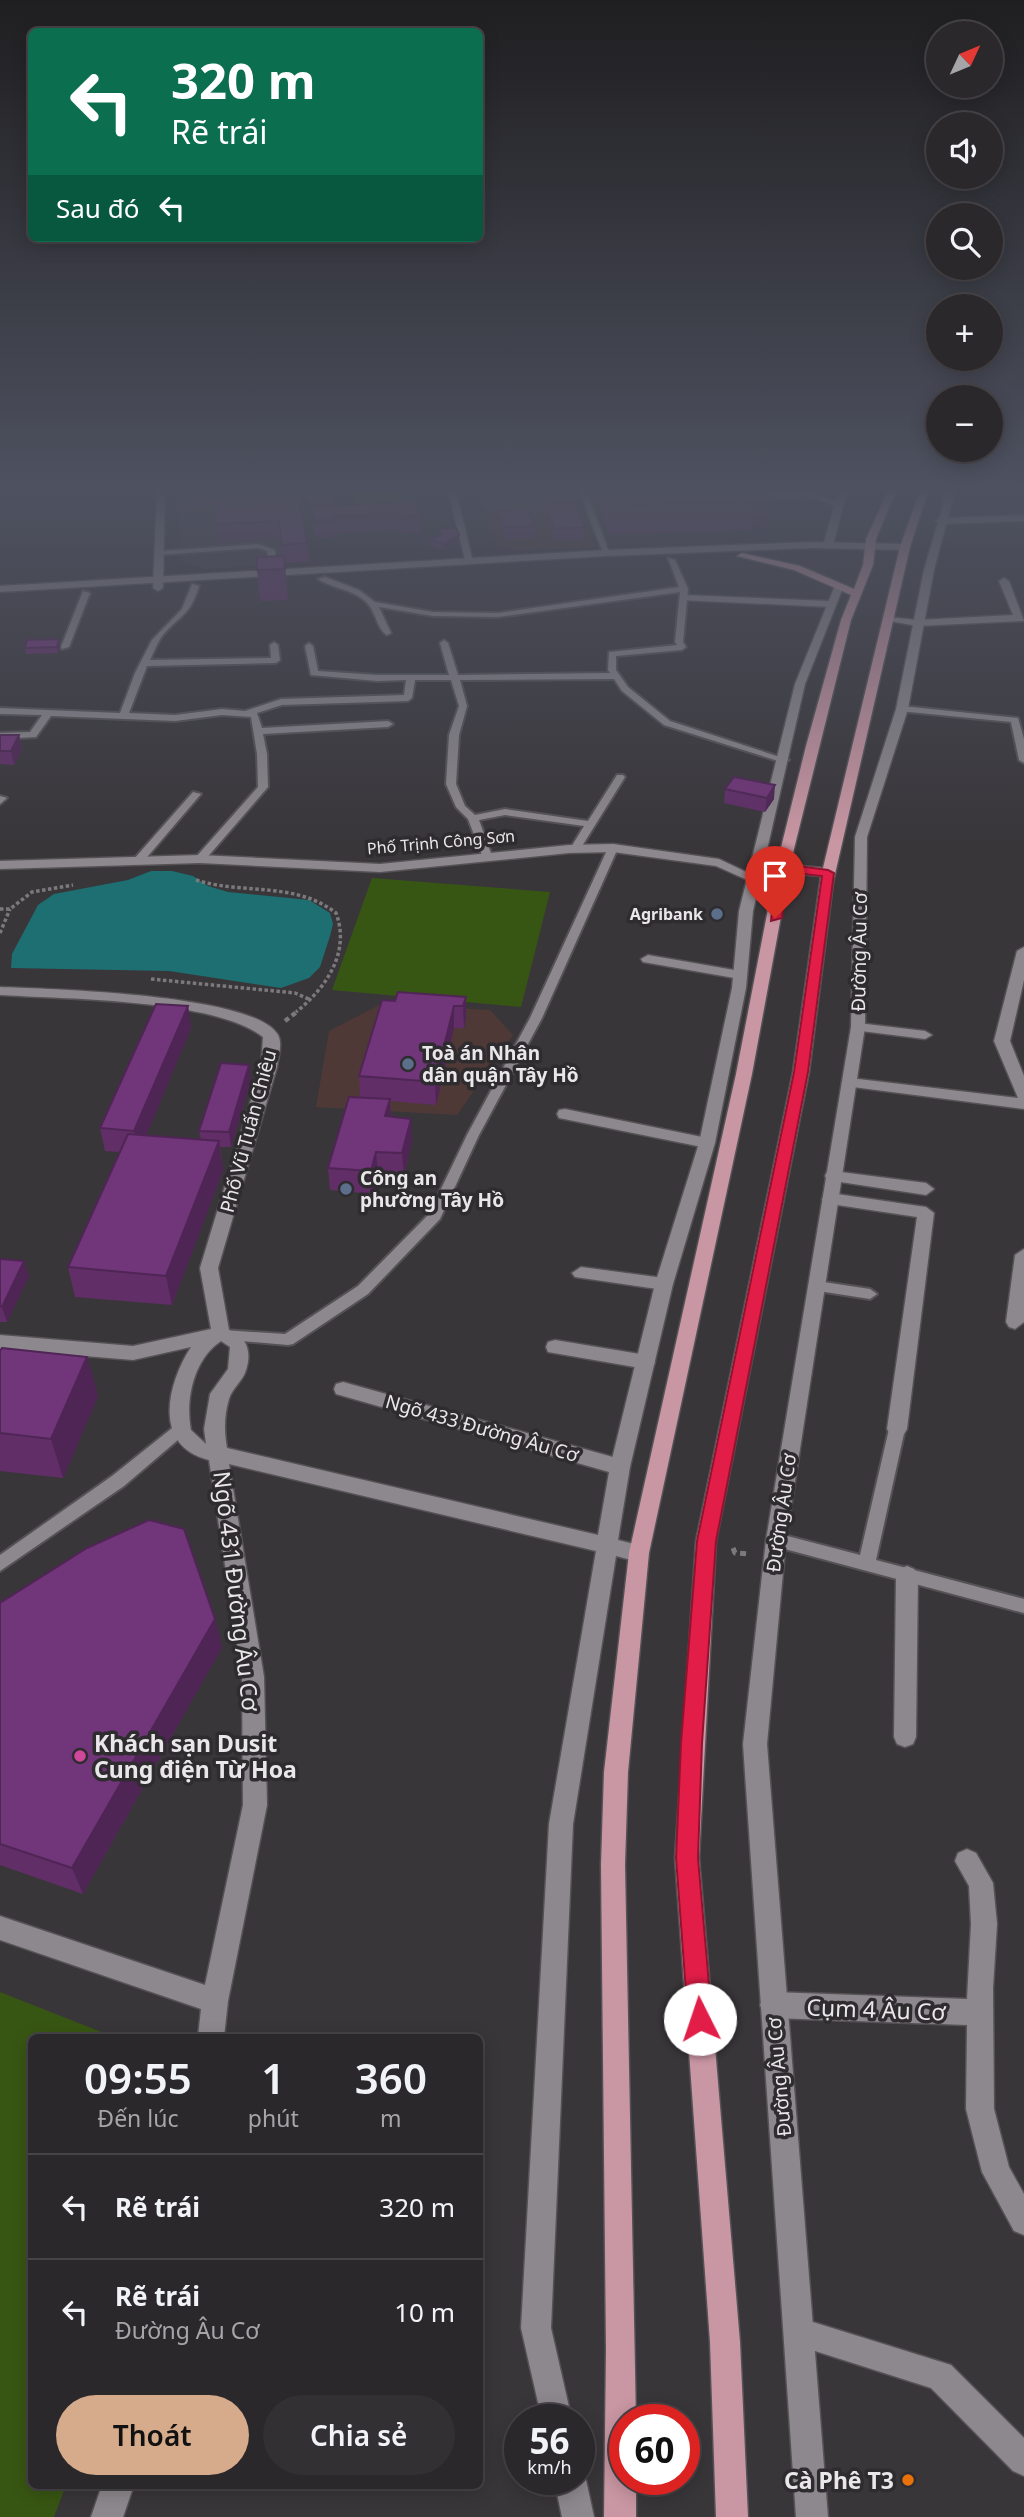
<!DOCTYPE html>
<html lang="vi">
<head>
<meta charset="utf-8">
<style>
	body { margin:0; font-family:"Noto Sans",sans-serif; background:#333034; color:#f1f3f6; height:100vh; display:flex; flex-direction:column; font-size:26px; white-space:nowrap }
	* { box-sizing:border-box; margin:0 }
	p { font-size:23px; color:#a6a6a9 }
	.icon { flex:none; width:38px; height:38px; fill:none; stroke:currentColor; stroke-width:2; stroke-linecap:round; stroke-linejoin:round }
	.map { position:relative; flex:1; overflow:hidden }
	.panel { position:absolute; left:28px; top:2034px; width:455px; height:455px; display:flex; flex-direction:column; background:#2b282c; border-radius:10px; box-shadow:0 4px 18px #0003,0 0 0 2px #474448 }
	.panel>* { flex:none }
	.hud { position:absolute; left:28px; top:28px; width:455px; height:214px; border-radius:10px; box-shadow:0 4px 18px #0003,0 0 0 2px #474448; background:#0b6e4f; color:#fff; overflow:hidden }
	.needle { width:46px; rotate:46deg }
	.controls { position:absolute; left:926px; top:21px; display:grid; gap:14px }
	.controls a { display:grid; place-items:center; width:77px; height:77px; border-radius:50%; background:#2b282c; box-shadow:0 4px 18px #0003,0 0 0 2px #474448; font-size:35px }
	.speed { position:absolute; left:504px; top:2404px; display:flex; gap:14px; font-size:35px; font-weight:700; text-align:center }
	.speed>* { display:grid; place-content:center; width:91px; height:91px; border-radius:50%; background:#2b282c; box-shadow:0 4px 18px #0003,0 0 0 2px #474448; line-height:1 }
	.speed small { font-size:18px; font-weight:400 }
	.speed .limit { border:10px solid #d22; background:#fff; color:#111 }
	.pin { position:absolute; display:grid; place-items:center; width:60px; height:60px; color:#fff; margin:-72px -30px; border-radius:50% 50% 50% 0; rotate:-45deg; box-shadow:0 0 7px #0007 }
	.pin .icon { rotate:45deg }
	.me { position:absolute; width:77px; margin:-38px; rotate:356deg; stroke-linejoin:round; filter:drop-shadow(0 0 5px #0008) }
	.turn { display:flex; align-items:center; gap:24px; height:147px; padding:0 28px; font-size:32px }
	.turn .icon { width:91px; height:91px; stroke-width:2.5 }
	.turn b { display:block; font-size:49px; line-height:60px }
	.then { display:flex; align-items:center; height:66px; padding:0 28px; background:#0003; gap:14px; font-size:26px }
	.eta { display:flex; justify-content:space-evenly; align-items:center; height:119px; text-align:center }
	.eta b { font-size:42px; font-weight:600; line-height:49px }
	.cta { display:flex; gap:14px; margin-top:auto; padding:14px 28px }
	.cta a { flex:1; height:80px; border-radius:42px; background:#d6ab8b; color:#111; font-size:28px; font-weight:600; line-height:80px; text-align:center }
	.cta a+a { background:#333034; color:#f1f3f6 }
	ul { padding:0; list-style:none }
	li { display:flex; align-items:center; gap:21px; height:105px; padding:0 28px; border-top:2px solid #474448 }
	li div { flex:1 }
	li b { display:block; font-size:26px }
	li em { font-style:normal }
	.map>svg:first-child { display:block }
	.commercial { fill:#4e3937 }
	.built { fill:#453d46 }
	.green { fill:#385613 }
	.water { fill:#1d6f72 }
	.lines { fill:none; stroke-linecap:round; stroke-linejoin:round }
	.service-casing { stroke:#555255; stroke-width:4 }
	.minor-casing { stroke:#555255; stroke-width:3 }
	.tertiary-casing { stroke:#555255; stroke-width:3 }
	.secondary-casing { stroke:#555255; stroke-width:3 }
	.primary-casing { stroke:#555255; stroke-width:3 }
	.path-far2 { stroke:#7c797d; stroke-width:3.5; stroke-dasharray:3.5 2.5; stroke-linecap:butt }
	.path-far1 { stroke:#7c797d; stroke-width:4.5; stroke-dasharray:5 3.5; stroke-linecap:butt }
	.path { stroke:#7c797d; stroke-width:5; stroke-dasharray:6 4.5; stroke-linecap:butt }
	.service { fill:#8d888d; fill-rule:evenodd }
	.minor { fill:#8d888d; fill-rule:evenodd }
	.tertiary { fill:#8d888d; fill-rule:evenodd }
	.secondary { fill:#8d888d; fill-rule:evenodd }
	.primary { fill:#c996a3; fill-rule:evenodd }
	.wall { fill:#612e68 }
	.shaded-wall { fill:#4f2555 }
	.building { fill:#713579; stroke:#4f2555; stroke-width:2 }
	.route { fill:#e11d48; stroke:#92132f; stroke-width:2 }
	.service-dot { fill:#5c6f8a; stroke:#2f2c30; stroke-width:2.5 }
	.hotel-dot { fill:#d1479c; stroke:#2f2c30; stroke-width:2.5 }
	.food-dot { fill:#e8710a; stroke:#2f2c30; stroke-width:2.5 }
	.labels { text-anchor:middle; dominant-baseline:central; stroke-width:7; stroke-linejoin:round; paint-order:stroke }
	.far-street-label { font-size:16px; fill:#eae7ea; stroke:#2f2c30 }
	.far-poi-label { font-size:16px; font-weight:bold; fill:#eae7ea; stroke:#2f2c30; text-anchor:end }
	.street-label { font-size:19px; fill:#eae7ea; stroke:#2f2c30 }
	.poi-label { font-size:19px; font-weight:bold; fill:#eae7ea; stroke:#2f2c30; text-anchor:start }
	.near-street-label { font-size:23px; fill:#eae7ea; stroke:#2f2c30 }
	.near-poi-label { font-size:23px; font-weight:bold; fill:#eae7ea; stroke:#2f2c30; text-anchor:start }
</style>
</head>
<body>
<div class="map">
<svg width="1024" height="2517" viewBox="0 0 1024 2517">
	<rect width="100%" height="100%" fill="#39363a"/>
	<g class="commercial">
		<path d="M176,491h120l4,17 -122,8z"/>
		<path d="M477,491h96l23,56 -81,3 -18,-5z"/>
		<path d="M381,1004l109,6 23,25 -56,80 -141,-8 13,-76z"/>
	</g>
	<path class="built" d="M300,508l11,54 -104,7 -26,-8 -3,-45z"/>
	<g class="green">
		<path d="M352,491h50l10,26 -50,3z"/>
		<path d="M372,878l178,14 -29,115 -189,-17z"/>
		<path d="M0,1992l114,45h-82v448h34l-12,32h-54z"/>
	</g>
	<path class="water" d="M151,871h21l21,5 15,10 20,6 81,8 21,13 3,11 -3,12 -10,31 -11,11 -28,10 -112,-17 -158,-3 1,-14 26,-49 16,-11 74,-14z"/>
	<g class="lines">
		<g class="service-casing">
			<g id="service">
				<path d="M579,491h7l24,64 -7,-2z"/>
				<path d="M710,491l101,2 4,2 -4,2 -32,1z"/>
				<path d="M258,544l17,6 2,24 -7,-2 -3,-21 -9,-3 -99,7 -4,-2 4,-2z"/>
				<path d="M668,558l7,2 13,29 -5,53 3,5 -4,3 -66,6v14l12,17 42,34 119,39 -8,2 -117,-37 -42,-34 -8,-12 -154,1 7,26 -8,29 -3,49 9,22 10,9 30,-6 83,12 29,-46h6l2,2 -46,74h-8l-1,-2 14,-23 -79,-11 -26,5 13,36 -1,2h-8l-15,-39 -12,-12 -10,-23 3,-49 10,-29 -8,-26h-36l-3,18 -4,3 -126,4 -25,8 5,15 126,-7 5,3 -5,3 -125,7 4,20 1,33 -64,74h-8v-4l62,-70 -1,-33 -6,-37 -29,-2 -47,6 -124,-5 -15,21 -36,2v-6l30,-1 12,-17 -42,-1v-6l120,5 15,-40 17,-33 30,-31 10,-25 7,2c-9,30 -18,28 -36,49 -6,8 -9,17 -13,25l121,-2 -1,-13 4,-3 4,3 2,15 -4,3 -129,3 -18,47 46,2 47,-6 23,2 36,-12 123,-4 2,-15 -29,1 -66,-6 -6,-29 4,-3 4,3 5,25 59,4h72l-9,-32 4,-3 4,3 10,32 152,-2 -2,-3 1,-18 68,-7 -2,-3 5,-50 -182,25 -65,-1 -54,-9 12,26 -4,2c-10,-6 -11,-23 -20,-32 -13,-14 -34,-14 -49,-24l7,-2 34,13 16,12 58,10 65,1 181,-26z"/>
				<path d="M83,591l7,2 -21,54 -7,2 -1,-2z"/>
				<path d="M902,706l116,12 6,21v24l-5,-3 -8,-38 -112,-11v-4z"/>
				<path d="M193,792l8,2 -59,69h-8v-4z"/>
				<path d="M0,796l7,2 -7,6z"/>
				<path d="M613,845l5,3 -76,170 -63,117 -39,84 -72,75 -75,50 -5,1 -70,-6 -2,-4 2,-4 5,-1 62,4 73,-48 71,-72 38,-79 63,-117 78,-170z"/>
				<path d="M817,1281l53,8 7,5 -7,5 -58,-9 -2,-4z"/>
				<path d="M181,1423l5,2 3,4 -3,4 -62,53 -124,85v-16l112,-79 64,-51z"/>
				<path d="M897,1423l5,2 3,4 -29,131 148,39v14l-254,-68 -2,-5 2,-5 6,-2 84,22 29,-126 3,-4z"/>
			</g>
		</g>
		<g class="minor-casing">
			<g id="minor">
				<path d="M157,491h8l-2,97 -5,3 -5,-3z"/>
				<path d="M448,491h8l17,71 -8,-2z"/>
				<path d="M796,491h12l34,13 -7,2z"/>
				<path d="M1024,515v6l-84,3 -5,-3 5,-3z"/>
				<path d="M1004,578l5,3 15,40 -107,5 -33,-6 5,-3 28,3 96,-5 -14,-34z"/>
				<path d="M684,595l146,6 5,3 -5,3 -150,-7v-4z"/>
				<path d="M613,844l106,15 42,20 -7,4 -38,-17 -103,-14 -44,1 -189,19 -180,-9 -200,6v-8l200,-6 180,9 189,-19z"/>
				<path d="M1024,947v33l-14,61 14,35v33l-179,-23 -3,-3 8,-5 168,20 -24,-57 23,-90z"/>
				<path d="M648,955l92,16 7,4 -7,4 -97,-17 -2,-3z"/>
				<path d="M0,987c49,2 255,7 278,48 5,9 0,22 -1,32l-59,201 11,62c18,6 23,22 17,40 -3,11 -14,18 -17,29 -5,17 -5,32 -2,49l371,87 11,-63 -273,-78 -2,-5 2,-5 7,-2 277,77 7,2 3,6 -12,73 28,7 3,6 -3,6 -7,3 -23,-6 -43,268 -22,504 21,92h-30l-21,-92 28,-504 47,-273 -367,-87 35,213 3,128 -39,196 -4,36h-26l3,-28 -201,-69v-24l205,69 38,-180 -1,-128 -33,-217c-57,-14 -42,-76 -18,-113l-58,13 -133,-11v-14l133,11 78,-17 -11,-61 61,-201 2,-30c-48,-38 -199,-38 -263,-42zM221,1341l9,6 -2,22 -18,25 -6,35 2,15 -15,-14c-6,-31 3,-71 30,-89z"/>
				<path d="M858,1023l67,8 7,4 -7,4 -72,-9 -2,-3z"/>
				<path d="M565,1109l142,29 8,5 -8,5 -148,-30 -2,-4 2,-4z"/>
				<path d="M833,1171l93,12 8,6 -8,6 -99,-15 -2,-4 2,-4z"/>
				<path d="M830,1193l96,14 8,6 -27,216 -3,5 -7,2 -7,-2 -3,-5 30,-212 -93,-14 -2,-4z"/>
				<path d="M1024,1249v73l-9,7 -6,-2 -3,-5 9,-67z"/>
				<path d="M581,1267l83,11 9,6 -9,6 -89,-13 -3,-4z"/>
				<path d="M555,1340l91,15 7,2 2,5 -2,5 -7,2 -98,-17 -2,-5 2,-5z"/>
				<path d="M907,1566l7,3 4,6 -2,162 -3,7 -8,3 -8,-3 -3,-7 2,-162 4,-6z"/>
				<path d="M967,1849l9,4 17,30 4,41 -4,64 1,121 15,58 15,27v41l-10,-4 -32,-59 -16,-63 1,-84 -194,-7 -9,-4 -4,-9 4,-9 9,-4 194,7 4,-75 -2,-38 -14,-25 3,-8z"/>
				<path d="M800,2318l151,47 73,73v38l-11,-5 -82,-83 -141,-45 -5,-10 5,-10z"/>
				<path d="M579,2468l7,12 8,37h-32l-8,-37h25z"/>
				<path d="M102,2485h32l-11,32h-32z"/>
			</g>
		</g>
		<g class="tertiary-casing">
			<g id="tertiary">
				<path d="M839,491h8l-14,54 -5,3 -5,-3z"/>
				<path d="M947,491h8l-21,79 -26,139 -41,128 -2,190 -79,513 -19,204 61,773h-32l-53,-773 23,-204 85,-513 4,-190 41,-128 28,-139z"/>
				<path d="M836,583l8,2 -39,99 -52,227 -7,77 -31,155 -42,141 -43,183 -3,6 -7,2 -7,-2 -3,-6 45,-183 44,-141 33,-155 7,-77 56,-227z"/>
			</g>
		</g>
		<g class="secondary-casing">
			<path id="secondary" d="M811,542l94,2 5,3 -5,3 -94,-2 -204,8 -607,36v-6l607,-36z"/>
		</g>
		<g class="primary-casing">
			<path id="primary" d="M888,491h8l-20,48 -3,26 -22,55 -61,245 33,3 77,-321 20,-56h8l-18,56 -77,336 -24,189 -93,469 -17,317 41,484 8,175h-32l-6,-175 -35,-484 21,-317 97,-469 28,-196 -32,-3 -37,201 -103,479 -21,219 -3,93 11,555h-11v60h11v37h-32l2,-168 -5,-484 3,-93 25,-219 107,-479 40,-206 30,-122 35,-126 10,-25 -57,-25 -57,-14 5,-3 58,13 54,23 9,-24 3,-26z"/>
		</g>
		<g class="path-far2">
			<path d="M196,880c47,15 99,1 140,33 15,40 -11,76 -40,99"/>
			<path d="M0,909h10l22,-17 41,-7"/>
			<path d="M0,933l10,-24"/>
			<path d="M151,979l144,14 16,7"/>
		</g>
		<path class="path-far1" d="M285,1021l13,-10"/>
		<path class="path" d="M733,1548l2,5 14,1"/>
		<use href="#service" class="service"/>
		<use href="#minor" class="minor"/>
		<use href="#tertiary" class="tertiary"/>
		<use href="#secondary" class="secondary"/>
		<use href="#primary" class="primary"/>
	</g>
	<g class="wall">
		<path d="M185,491h41l1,6 20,-2 -1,-4h40l21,52 2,18 -24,2 3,37 -28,1 -3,-31 26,-14 -3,-18 -62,4 -3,-36 -27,2z"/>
		<path d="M306,491h27v2h-2l3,13 86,9v18l-21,1 -1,-4 -62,4v3l-21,1z"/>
		<path d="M530,491h37v6l9,6v5l9,19 -1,12 -30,2 -8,-20v-11h-4l-2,-11 -7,1z"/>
		<path d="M595,491h172v35l-15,4 -17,-1v2l-126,4 -6,-15v-8l-8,-18z"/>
		<path d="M498,511l37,15v12l-30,1 -7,-16z"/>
		<path d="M438,529l21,12 -15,9 -13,-4 -1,-6 9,-4z"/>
		<path d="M59,639l1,7 -2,7 -32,1 -1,-6z"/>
		<path d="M0,735h19l3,14 -8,16 -14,-1z"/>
		<path d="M725,789l49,10 -9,13 -41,-9z"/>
		<path d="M466,997v22l-2,9h-10l-18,77 -46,-4 1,16 21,24 -8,35 -26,-2 -5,20 -43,-4 -2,-22 32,-71 -1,-21 36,-75z"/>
		<path d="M188,1006l3,22 -45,107 55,5 -2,-9 52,-51 -20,67h-11l3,23 -51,135 -97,-8 -7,-30 52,-115 -15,-1 -5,-23z"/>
		<path d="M0,1259l24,2 5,15 -22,46h-7z"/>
		<path d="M0,1351l87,6 11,39 -35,82 -63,-7z"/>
		<path d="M0,1603l215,16 7,28 -139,247 -83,-29z"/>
	</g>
	<g class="shaded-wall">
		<path d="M770,497l-3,29 -15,4 2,-29z"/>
		<path d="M459,535v6l-15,9v-6z"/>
		<path d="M59,639l1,7 -2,7 -1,-6z"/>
		<path d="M19,735l3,14 -8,16 -3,-14z"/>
		<path d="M775,785l-1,14 -9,13 2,-14z"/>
		<path d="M466,997v22l-2,9 -1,-22z"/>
		<path d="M188,1006l3,22 -52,125 -5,-22z"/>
		<path d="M454,1006v22l-18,77 -1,-23z"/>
		<path d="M249,1065l2,15 -20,67 -2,-15z"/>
		<path d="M390,1099l1,23 -6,-6z"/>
		<path d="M411,1119l1,22 -8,35 -2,-23z"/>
		<path d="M219,1141l4,29 -51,135 -6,-29z"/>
		<path d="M376,1152l2,22 -5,20 -2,-23z"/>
		<path d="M24,1261l5,15 -22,46 -5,-15z"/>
		<path d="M87,1357l11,39 -35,82 -12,-39z"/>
		<path d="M215,1619l7,28 -139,247 -11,-26z"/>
	</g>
	<g class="building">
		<path d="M185,491h41l1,3 -41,3z"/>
		<path d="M246,491h38l-37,2z"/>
		<path d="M307,491h23l4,13 -23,2z"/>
		<path d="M532,491h35v1l-33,2z"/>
		<path d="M604,491h163l2,1 1,5 -16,4 -18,-2 1,2 -127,5z"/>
		<path d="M297,493l10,50 -25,2 -3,-24 -63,3 -2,-27z"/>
		<path d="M573,497l3,6 -34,1 -2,-6z"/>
		<path d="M414,501l6,14 -22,2 -1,-4 -64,4 2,3 -21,1 -4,-13z"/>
		<path d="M577,508l8,19 -31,2 -8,-20z"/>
		<path d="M528,510l7,16 -30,1 -7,-16z"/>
		<path d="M456,528l3,7 -15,9 -14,-4 11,-5 -3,-6z"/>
		<path d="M284,556l1,13 -28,1v-13z"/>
		<path d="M59,639l-2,8 -32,1 2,-8z"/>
		<path d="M0,735h19l-8,16h-11z"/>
		<path d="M734,777l41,8 -8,13 -42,-9z"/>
		<path d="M398,992l68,5 -3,9h-9l-19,76 -76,-6 23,-76 13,1z"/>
		<path d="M156,1004l32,2 -54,125 -34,-3z"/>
		<path d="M221,1063l28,2 -20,67 -30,-1z"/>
		<path d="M349,1097l41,2 -5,17 26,3 -9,34 -26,-1 -5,19 -43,-3z"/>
		<path d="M128,1134l91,7 -53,135 -98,-9z"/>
		<path d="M0,1259l24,2 -22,46 -2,-1z"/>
		<path d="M2,1348l85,9 -36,82 -51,-6v-82z"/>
		<path d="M149,1520l35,9 31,90 -143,249 -72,-24v-241l87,-55z"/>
	</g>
	<linearGradient id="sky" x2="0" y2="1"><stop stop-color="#1f1e20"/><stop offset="0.58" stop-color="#4e5260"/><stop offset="1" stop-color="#4e5260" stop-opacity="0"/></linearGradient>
	<rect width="1024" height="843" fill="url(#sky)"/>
	<path class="route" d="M783,864l45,6 6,3 -26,199 -92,469 -14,202 -4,115 14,161 -4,9 -8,3 -9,-3 -3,-9 -12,-161 5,-115 16,-202 97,-469 28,-196 -34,-4 -6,46 -11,3 6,-53z"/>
	<g class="service-dot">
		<circle cx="717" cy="914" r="7"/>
		<circle cx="408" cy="1064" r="7"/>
		<circle cx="346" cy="1189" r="7"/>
	</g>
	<circle class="hotel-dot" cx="80" cy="1756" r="7"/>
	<circle class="food-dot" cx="908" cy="2480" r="7"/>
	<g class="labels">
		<g class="far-street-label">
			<text transform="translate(441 842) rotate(-5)">Phố Trịnh Công Sơn</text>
		</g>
		<g class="far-poi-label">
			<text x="703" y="914">Agribank</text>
		</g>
		<g class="street-label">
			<text transform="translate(859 952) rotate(-89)">Đường Âu Cơ</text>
			<text transform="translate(248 1131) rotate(-75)">Phố Vũ Tuấn Chiêu</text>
			<text transform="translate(482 1428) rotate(16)">Ngõ 433 Đường Âu Cơ</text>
			<text transform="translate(781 1513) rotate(-82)">Đường Âu Cơ</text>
			<text transform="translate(779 2077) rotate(-95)">Đường Âu Cơ</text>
		</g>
		<g class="poi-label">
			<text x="422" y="1053">Toà án Nhân<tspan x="422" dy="22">dân quận Tây Hồ</tspan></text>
			<text x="360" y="1178">Công an<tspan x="360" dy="22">phường Tây Hồ</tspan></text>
		</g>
		<g class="near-street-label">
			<text transform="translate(237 1591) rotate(83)">Ngõ 431 Đường Âu Cơ</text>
			<text transform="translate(876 2009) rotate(2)">Cụm 4 Âu Cơ</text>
		</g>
		<g class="near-poi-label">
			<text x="94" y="1743">Khách sạn Dusit<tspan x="94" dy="26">Cung điện Từ Hoa</tspan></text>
			<text x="894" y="2480" text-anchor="end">Cà Phê T3</text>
		</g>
	</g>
</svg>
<div class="controls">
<a><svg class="needle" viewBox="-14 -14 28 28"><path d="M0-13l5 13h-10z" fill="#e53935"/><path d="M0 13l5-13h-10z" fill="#a6a6a9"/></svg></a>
<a><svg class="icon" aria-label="sound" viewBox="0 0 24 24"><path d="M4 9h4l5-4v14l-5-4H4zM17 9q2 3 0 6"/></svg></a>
<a><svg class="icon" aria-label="search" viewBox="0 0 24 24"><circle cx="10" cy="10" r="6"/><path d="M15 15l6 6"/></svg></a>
<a>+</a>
<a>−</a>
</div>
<div class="speed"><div>56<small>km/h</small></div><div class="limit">60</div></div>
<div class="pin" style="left:775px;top:918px;background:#d93025"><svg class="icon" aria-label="arrive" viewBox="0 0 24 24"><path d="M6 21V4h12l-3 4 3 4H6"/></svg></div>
<svg class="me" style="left:700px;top:2019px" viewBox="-20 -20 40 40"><circle r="19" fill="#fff"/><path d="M0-13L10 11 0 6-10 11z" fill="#e11d48"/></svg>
<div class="hud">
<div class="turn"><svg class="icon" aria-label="left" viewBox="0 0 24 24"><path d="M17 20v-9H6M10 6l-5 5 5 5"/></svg><div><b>320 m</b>Rẽ trái</div></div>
<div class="then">Sau đó<svg class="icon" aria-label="left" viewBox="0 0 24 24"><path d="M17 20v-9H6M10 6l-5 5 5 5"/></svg></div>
</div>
<section class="panel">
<div class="eta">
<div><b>09:55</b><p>Đến lúc</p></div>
<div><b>1</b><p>phút</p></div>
<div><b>360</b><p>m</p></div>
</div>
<ul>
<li><svg class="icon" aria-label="left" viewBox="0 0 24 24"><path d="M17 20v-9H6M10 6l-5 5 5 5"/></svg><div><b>Rẽ trái</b></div><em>320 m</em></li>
<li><svg class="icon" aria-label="left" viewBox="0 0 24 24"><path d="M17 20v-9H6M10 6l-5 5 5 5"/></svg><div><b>Rẽ trái</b><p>Đường Âu Cơ</p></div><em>10 m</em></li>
</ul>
<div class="cta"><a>Thoát</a><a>Chia sẻ</a></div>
</section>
</div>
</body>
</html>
